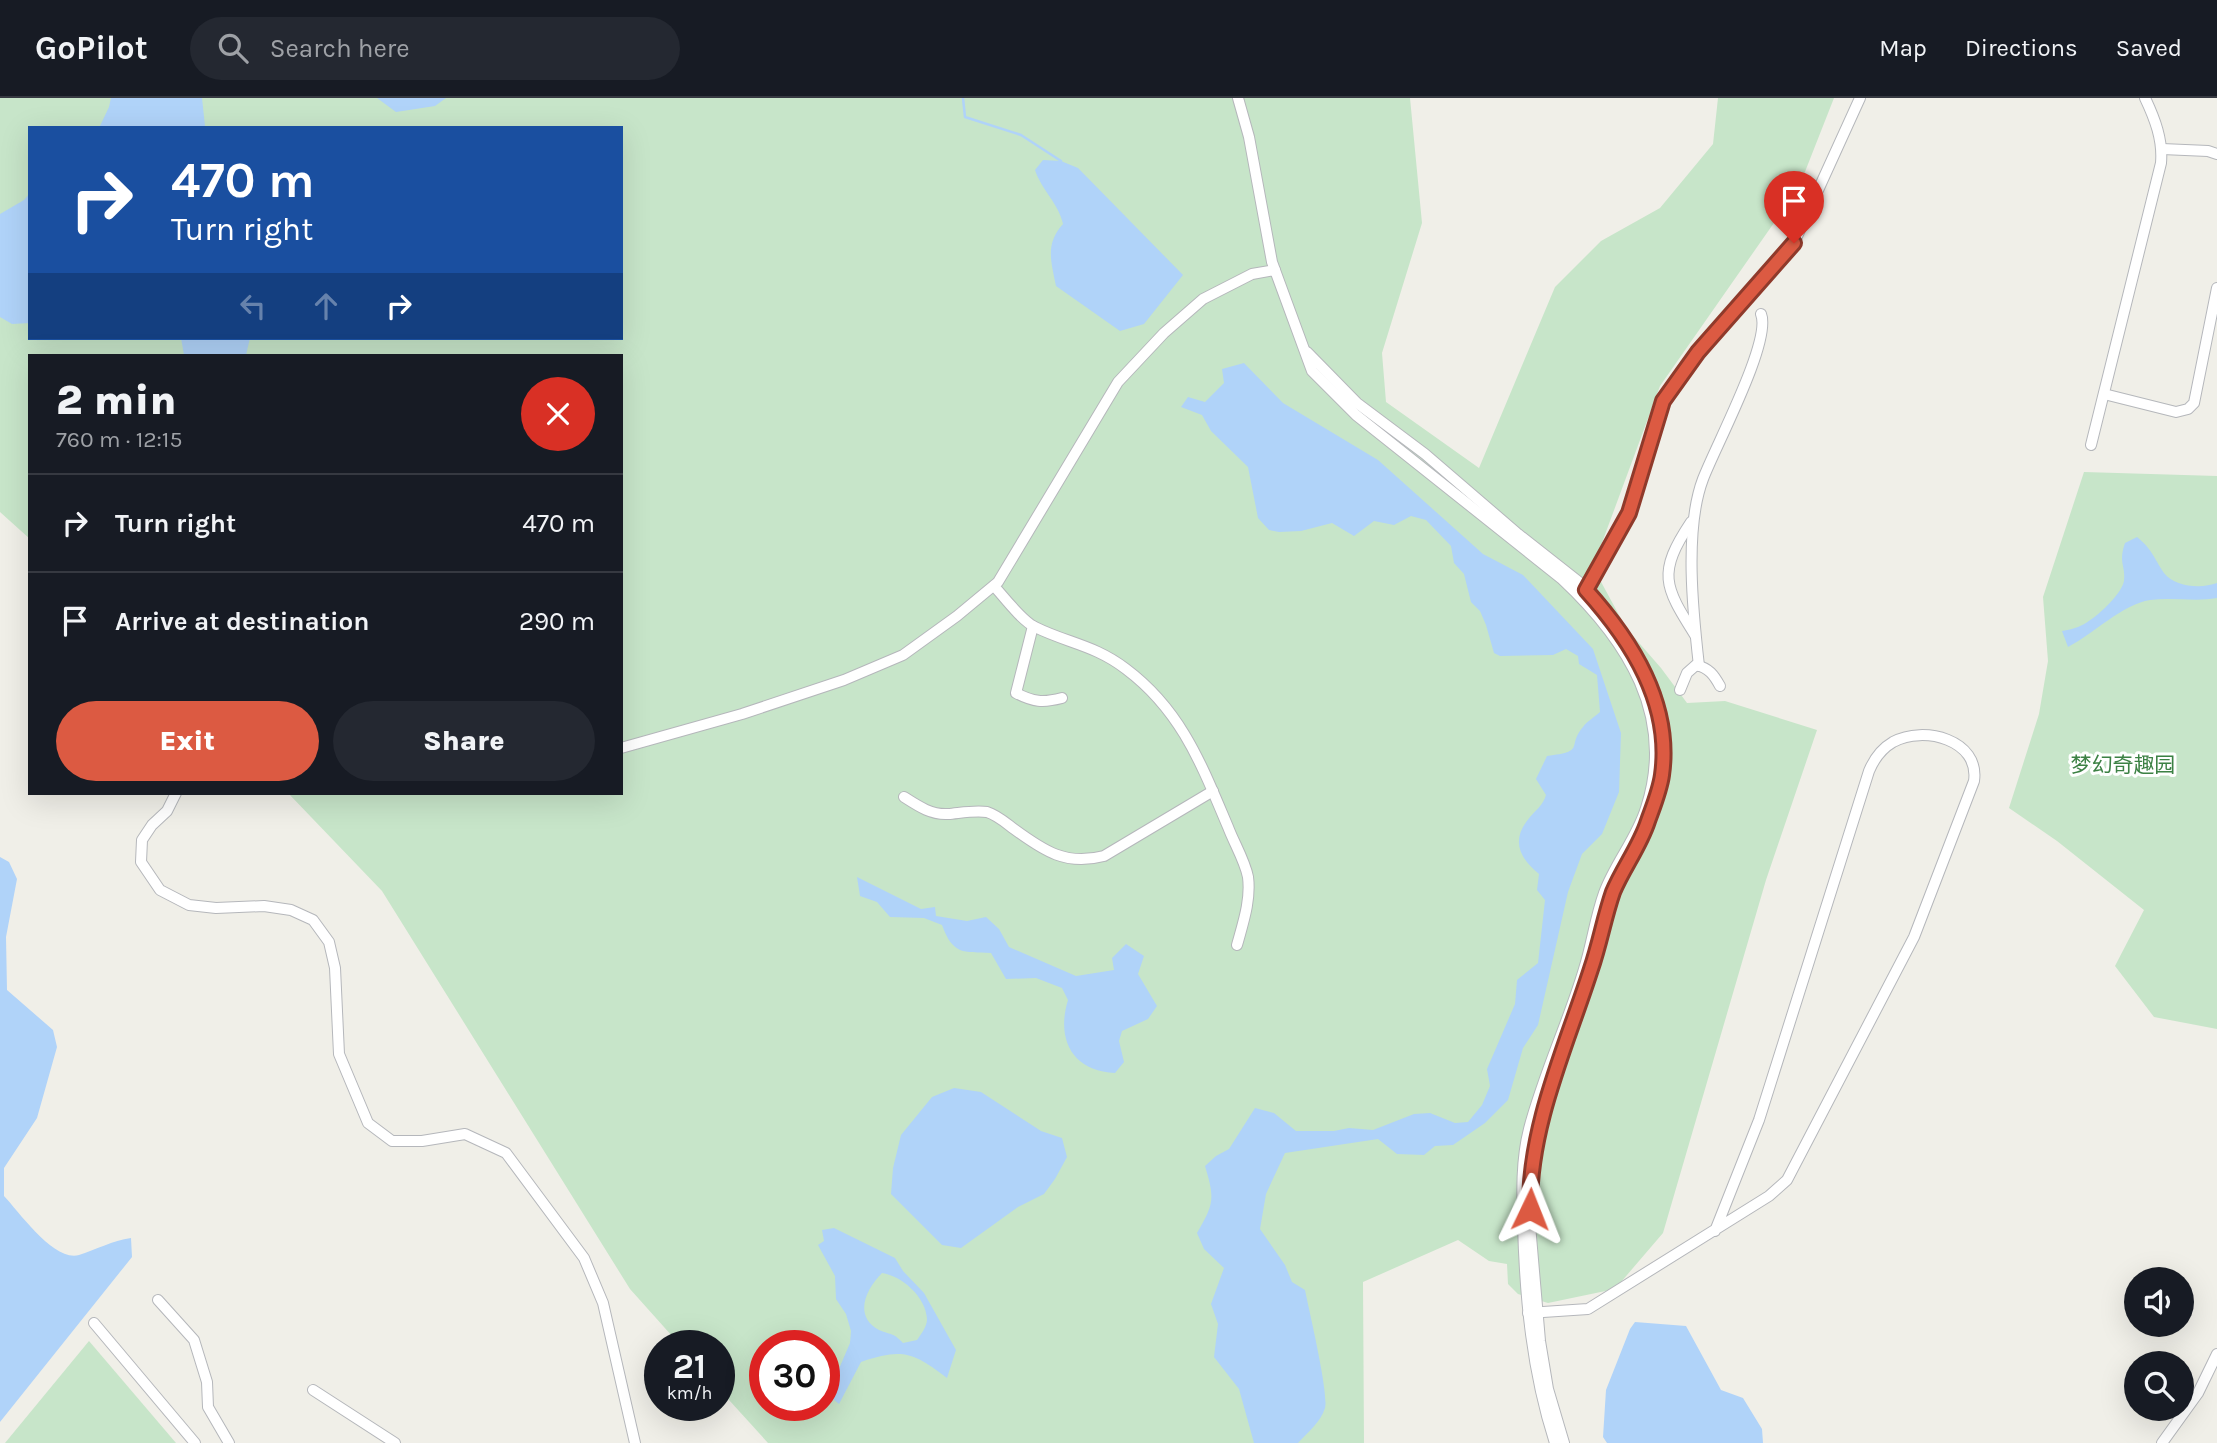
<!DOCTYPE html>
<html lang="en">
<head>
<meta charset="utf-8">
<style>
	body { margin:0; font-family:Karla,"Noto Sans SC",sans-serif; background:#242831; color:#f1f3f6; height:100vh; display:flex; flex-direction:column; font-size:26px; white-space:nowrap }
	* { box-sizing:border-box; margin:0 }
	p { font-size:23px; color:#9ea1a6 }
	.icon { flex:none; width:38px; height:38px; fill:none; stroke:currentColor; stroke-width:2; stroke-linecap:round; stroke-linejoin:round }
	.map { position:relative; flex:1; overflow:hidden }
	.side { position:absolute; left:28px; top:256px; width:595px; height:441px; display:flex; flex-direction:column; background:#171b24; border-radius:0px; box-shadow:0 7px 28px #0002 }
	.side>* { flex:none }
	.hud { position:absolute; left:28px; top:28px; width:595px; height:214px; border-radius:0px; box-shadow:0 7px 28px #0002; background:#1a4fa0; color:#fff; overflow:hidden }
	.buttons { position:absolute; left:2124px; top:1169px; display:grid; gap:14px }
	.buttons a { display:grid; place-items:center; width:70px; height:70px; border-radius:50%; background:#171b24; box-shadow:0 7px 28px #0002; font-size:35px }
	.speed { position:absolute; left:644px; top:1232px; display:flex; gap:14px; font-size:35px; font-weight:700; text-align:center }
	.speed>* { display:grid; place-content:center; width:91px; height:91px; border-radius:50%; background:#171b24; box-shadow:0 7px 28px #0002; line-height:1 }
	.speed small { font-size:18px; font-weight:400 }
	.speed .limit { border:10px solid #d22; background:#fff; color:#111 }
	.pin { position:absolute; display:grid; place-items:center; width:60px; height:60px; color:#fff; margin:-72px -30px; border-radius:50% 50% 50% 0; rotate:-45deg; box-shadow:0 0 7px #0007 }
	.pin .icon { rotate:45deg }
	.me { position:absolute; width:77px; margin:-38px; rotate:2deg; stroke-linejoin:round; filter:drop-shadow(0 0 5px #0008) }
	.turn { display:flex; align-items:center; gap:24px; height:147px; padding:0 28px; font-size:32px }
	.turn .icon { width:91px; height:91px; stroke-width:2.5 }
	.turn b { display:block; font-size:49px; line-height:60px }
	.lanes { display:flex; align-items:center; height:66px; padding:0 28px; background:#0003; justify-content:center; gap:35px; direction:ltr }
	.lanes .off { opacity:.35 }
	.round { display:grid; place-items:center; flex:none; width:74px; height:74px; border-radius:37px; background:#242831 }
	.head { display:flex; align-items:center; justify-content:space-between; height:119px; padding:0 28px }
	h1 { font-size:42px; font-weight:800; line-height:52px }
	.cta { display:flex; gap:14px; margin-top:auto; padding:14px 28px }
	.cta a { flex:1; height:80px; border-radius:42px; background:#dc5a42; color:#fff; font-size:28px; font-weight:800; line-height:80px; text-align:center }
	.cta a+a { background:#242831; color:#f1f3f6 }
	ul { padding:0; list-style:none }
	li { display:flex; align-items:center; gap:21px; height:98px; padding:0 28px; border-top:2px solid #363941 }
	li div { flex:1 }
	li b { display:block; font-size:26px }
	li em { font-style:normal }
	header { display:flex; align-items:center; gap:42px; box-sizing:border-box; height:98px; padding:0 35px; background:#171b24; border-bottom:2px solid #363941 }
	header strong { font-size:33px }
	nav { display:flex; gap:38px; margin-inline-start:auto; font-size:24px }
	.search { width:490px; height:63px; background:#242831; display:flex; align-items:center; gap:18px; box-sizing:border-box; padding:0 24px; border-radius:38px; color:#9ea1a6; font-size:26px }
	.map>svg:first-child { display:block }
	.green { fill:#c7e5c9; fill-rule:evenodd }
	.water { fill:#b0d3f9; fill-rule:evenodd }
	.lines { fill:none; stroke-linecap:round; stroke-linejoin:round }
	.stream { stroke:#b0d3f9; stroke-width:2.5 }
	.minor-casing { stroke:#b5b7bb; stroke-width:12 }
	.minor { stroke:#fff; stroke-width:10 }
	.route-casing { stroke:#8f3a2b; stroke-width:18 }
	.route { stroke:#dc5a42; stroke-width:12 }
	.labels { text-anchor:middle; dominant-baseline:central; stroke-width:6; stroke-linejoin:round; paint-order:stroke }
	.park-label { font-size:21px; fill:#3c8144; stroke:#fff }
</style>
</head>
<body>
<header>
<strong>GoPilot</strong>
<div class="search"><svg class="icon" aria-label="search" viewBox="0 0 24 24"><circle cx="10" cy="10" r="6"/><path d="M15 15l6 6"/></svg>Search here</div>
<nav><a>Map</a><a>Directions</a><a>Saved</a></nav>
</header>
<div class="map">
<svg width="2217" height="1345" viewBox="0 0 2217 1345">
	<rect width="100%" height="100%" fill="#f0efe8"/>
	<g class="green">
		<path d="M0,0h1410l12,125 -40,130 4,49 93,66 76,-181 46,-46 59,-33 53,-64 5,-46h116l-35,89 -139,199 -67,181 33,61 35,40 26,35 38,-2 92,29 -51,150 -103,353 -48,56 -67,14 -30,-9 -10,-10 -1,-20 -18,-3 -31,-21 -95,42 1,161h-596l-49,-54v-43h-38l-51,-57 -248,-398 -94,-98h333v-438h-591v184l-30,-27zM30,30h591v210h-591zM765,1248h59v59h-59z"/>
		<path d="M2084,374l133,4v553l-63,-12 -39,-51 29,-56 -87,-69 -48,-33 30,-94 9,-53 -5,-64z"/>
		<path d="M89,1243l87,102h-171z"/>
	</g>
	<g class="water">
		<path d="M111,0h91l3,28v2h-106l10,-21z"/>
		<path d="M377,0h69l-11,8 -39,6z"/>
		<path d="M1043,62l18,1 17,7 105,107 -39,49 -24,7 -64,-45c-5,-25 -11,-42 7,-62 -4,-20 -22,-35 -28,-54z"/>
		<path d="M30,95v130l-18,1 -12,-7v-103l24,-14z"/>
		<path d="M181,240h69l-4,17h-62z"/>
		<path d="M1244,265l39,40 95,57 105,94 40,21 70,74 28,84 -2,59 -17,42 -20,20 -14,38 -30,133 -15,23 -15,52 -23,23 -32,22 -18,1 -11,9 -27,-1 -19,-15 -93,14 -19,41 -6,35 25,36 7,17 13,8c4,20 24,104 20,118 -4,14 -18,25 -27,35h-44l-15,-54 -25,-32 4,-33 -7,-20 13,-36 -20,-19 -7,-16c17,-29 18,-34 8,-67l11,-10 13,-7 26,-41 19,5 22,18h38l15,-3 24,2 41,-16 16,-1 25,10 13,-1 14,-17 8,-19 -3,-17 28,-65 2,-24 21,-17 7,-63 -8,-10 2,-16c-21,-17 -28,-35 -9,-57 7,-8 13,-12 16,-22l-10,-16 11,-23c40,-5 19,-9 36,-29 4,-6 12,-10 17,-15l-3,-37 -18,-11 -1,-8 -12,-7 -13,6 -53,1 -6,-3 -8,-28 -6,-14 -9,-9 -7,-28 -10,-11 -3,-17 -25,-26 -15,-4 -17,9 -20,-4 -20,15 -22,-13 -31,8 -22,1 -10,-2 -11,-12 -10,-51 -37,-36 -9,-16 -21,-8 7,-10 17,5 19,-19 -2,-14z"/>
		<path d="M2137,439c15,12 17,21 27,36 11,14 37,16 53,10v15c-22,4 -45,-1 -67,2 -27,4 -57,34 -82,47l-6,-16c5,-1 11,-2 16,-4 14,-5 43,-31 46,-46 2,-15 -6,-18 1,-38z"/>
		<path d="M0,759l9,5 8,17 -11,58 1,53 46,40 4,17 -20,71 -33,50v28c16,17 50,66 75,59 18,-6 33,-14 52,-17l1,19 -132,165z"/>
		<path d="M857,779l64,32 14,-2 1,9 31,5 19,-4 13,12 10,18 67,29 38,-6 -2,-12 14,-14 18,12 -6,18 19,32 -9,13 -26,12 -3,10 5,21 -9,11c-43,-2 -59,-34 -47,-73l-6,-12 -26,-10 -30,1 -15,-26c-28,-1 -38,2 -49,-28l-18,-7 -34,-1 -13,-15 -17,-6z"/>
		<path d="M954,990l27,4 60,39 21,7 5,19 -12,22 -11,15 -26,13 -57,41 -19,-3 -51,-51 2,-26 8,-33 31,-38z"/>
		<path d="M834,1130l61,30 8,13 21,22 32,57 -9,28c-34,-26 -45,-30 -86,-16l-22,42 -6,-5 -1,-14 18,-42 1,-12 -5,-17 -10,-15 -1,-23 -17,-31 6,-4 -2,-11zM882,1175c20,3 44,24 45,46 0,8 -6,15 -10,21l-14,3c-10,-11 -13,-8 -24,-13 -26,-14 -13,-41 3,-57z"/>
		<path d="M1635,1224l51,4 35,64 22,8 19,31 1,14h-156l-4,-6 3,-47 24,-61z"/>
	</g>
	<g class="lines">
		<path class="stream" d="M963,0l2,19 56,18 40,26"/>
		<g class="minor-casing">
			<g id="minor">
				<path d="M1238,0l11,39 23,125 40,109 44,44 206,164c65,61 114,137 84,229 -9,30 -31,55 -42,85 -9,25 -12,51 -20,76 -16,54 -41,106 -55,160 -8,31 -7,64 -6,95 2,75 9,148 32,219"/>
				<path d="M2162,51l46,2 9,3"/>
				<path d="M1307,254l50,51 68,51 93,80 61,48 22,25 33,46 21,43 6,29 2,31 -1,22 -15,46 -32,64 -11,31 -11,46 -56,171 -5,33 -2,56 10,116 8,48 16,54"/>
				<path d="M2104,296l72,18 12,-3 6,-6 23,-115"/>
				<path d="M2091,347l70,-282c2,-23 -6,-44 -16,-65"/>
				<path d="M1691,424c-34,51 -27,64 4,113"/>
				<path d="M994,488c10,11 28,35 41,41 32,16 60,18 91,42 56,42 76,97 102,158 6,16 17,34 20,50 3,23 -5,46 -11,68"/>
				<path d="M1584,497l45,-82 34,-112 35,-49 96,-109 66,-145"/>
				<path d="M1033,528l-17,67c17,9 27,10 46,5"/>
				<path d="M1699,568c-6,-53 -15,-137 4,-187 12,-32 69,-138 58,-165"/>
				<path d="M1680,592l7,-17 9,-8c13,3 18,10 24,21"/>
				<path d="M621,650l121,-34 102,-34 59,-25 54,-39 41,-34 120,-200 46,-49 39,-34 49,-25 23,-4"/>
				<path d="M176,695l-9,18 -15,14 -10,15 -1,22 19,28 29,15 27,3 48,-2 27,4 22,10 16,22 6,26 4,86 29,69 24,18h30l43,-7 41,19 78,105 19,45 32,140"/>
				<path d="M904,699c14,9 27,18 44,17 12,-1 27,-4 39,-2 10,3 19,11 27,17 30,22 52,37 90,27l109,-65"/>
				<path d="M158,1202l36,40 13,42 1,25 21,36"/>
				<path d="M1528,1215l60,-4 181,-113 18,-16 127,-243 60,-156c6,-41 -50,-56 -81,-39 -12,7 -19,17 -24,29l-110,349 -44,111"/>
				<path d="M94,1225l101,120"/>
				<path d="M313,1292l82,53"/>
				<path d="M2162,1345l36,-50 19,-39"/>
			</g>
		</g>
		<use href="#minor" class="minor"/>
	</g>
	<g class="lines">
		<g class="route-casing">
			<path id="route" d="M1530,1111c-1,-83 36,-162 61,-240 9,-26 13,-51 22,-77 10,-24 27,-46 35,-71 5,-14 12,-31 14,-46 10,-71 -30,-134 -76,-185l43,-77 34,-112 35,-49 96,-109"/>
		</g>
		<use href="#route" class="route"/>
	</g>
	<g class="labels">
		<g class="park-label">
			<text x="2123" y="667">梦幻奇趣园</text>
		</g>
	</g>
</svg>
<div class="buttons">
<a><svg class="icon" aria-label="sound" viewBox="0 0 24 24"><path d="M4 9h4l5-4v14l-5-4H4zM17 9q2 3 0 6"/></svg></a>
<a><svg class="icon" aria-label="search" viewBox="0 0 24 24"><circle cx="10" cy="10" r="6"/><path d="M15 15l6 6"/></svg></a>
</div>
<div class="speed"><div>21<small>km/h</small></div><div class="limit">30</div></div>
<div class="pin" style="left:1794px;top:145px;background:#d93025"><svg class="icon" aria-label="arrive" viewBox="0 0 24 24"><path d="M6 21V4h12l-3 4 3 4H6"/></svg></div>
<svg class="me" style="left:1530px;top:1111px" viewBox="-20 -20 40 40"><path d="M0-17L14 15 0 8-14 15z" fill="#dc5a42" stroke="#fff" stroke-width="4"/></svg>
<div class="hud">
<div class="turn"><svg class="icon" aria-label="right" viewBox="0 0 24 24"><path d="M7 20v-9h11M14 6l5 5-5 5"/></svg><div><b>470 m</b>Turn right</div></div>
<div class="lanes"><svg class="icon off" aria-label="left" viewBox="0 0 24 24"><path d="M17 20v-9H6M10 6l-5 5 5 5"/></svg><svg class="icon off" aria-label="ahead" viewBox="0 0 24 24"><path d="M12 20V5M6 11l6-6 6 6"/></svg><svg class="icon" aria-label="right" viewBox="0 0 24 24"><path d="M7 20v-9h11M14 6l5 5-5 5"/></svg></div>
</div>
<section class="side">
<div class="head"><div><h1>2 min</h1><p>760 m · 12:15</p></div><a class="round" style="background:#d93025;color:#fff"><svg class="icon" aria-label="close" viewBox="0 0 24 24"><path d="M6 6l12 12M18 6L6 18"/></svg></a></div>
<ul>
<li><svg class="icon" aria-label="right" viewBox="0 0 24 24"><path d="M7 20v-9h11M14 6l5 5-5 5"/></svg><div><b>Turn right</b></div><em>470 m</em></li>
<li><svg class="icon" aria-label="arrive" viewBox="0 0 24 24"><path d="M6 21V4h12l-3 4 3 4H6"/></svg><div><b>Arrive at destination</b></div><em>290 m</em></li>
</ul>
<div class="cta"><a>Exit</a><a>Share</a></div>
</section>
</div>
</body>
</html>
